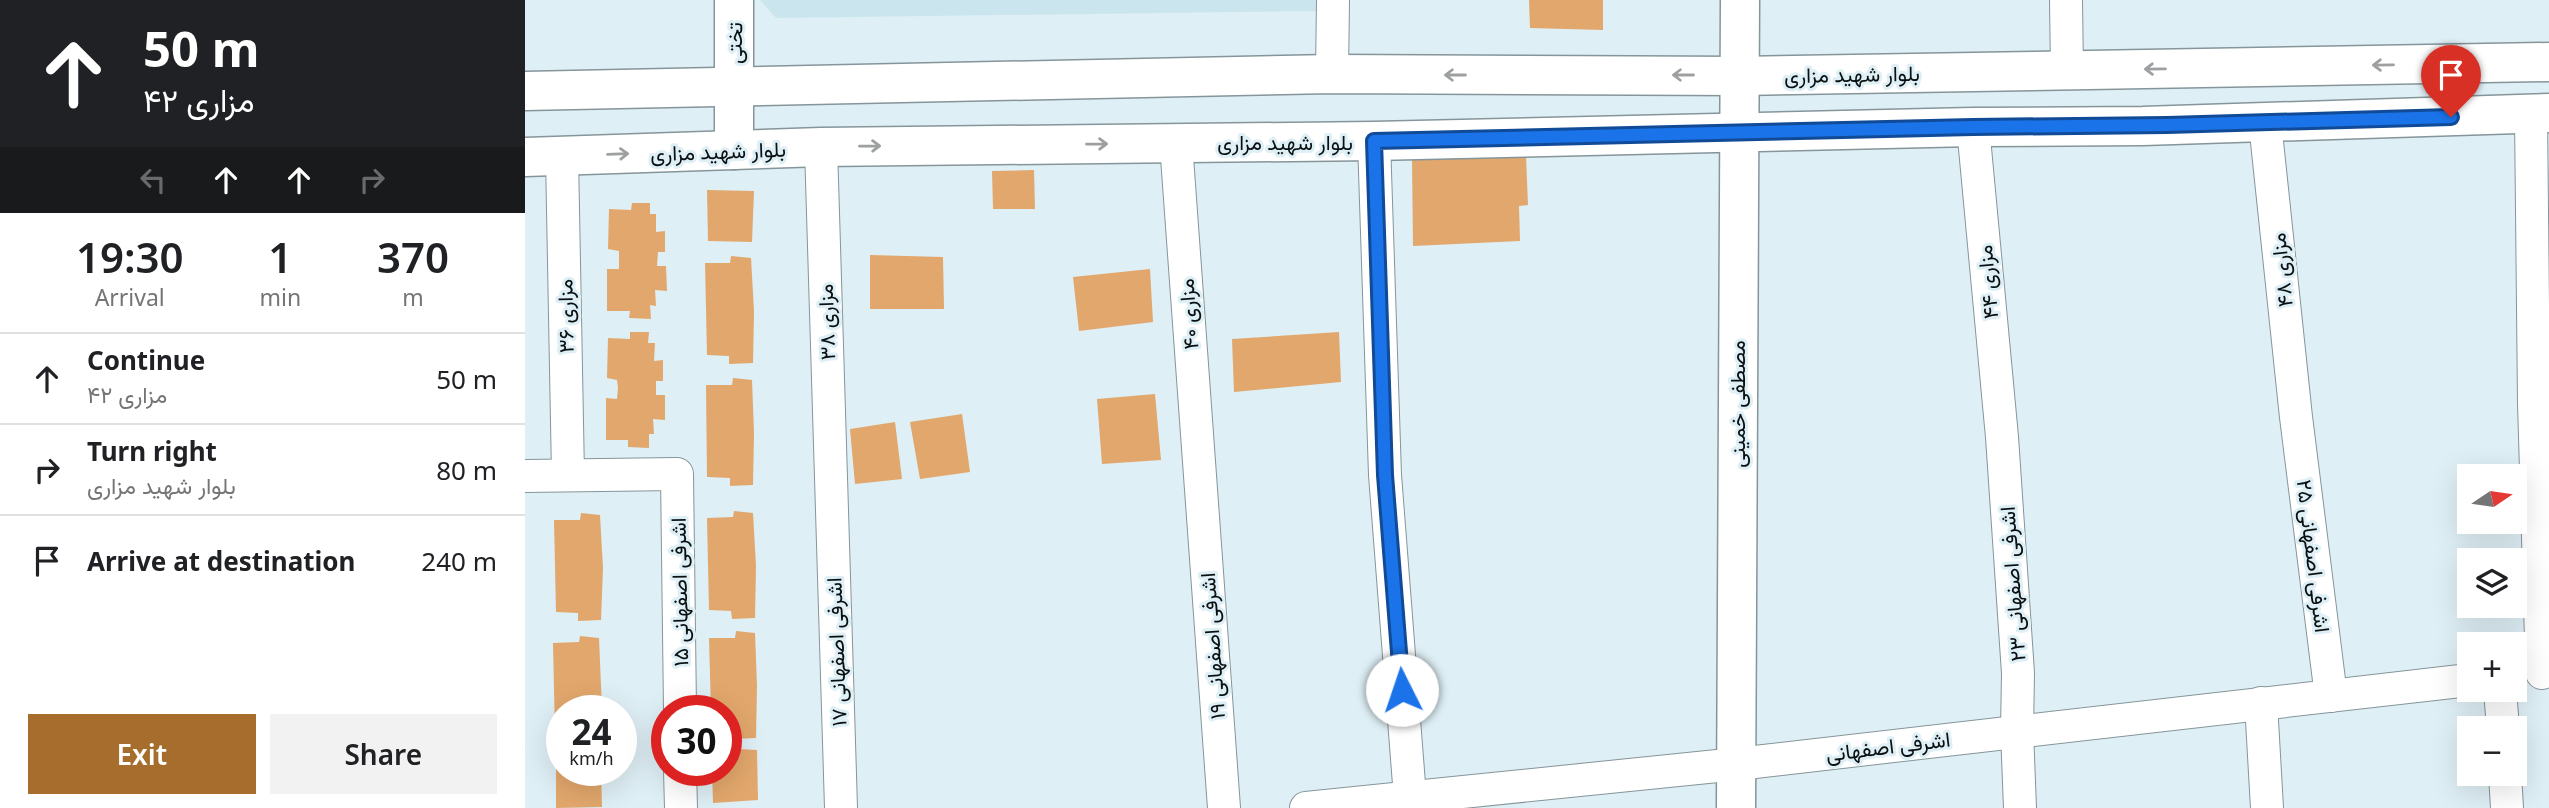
<!DOCTYPE html>
<html lang="en">
<head>
<meta charset="utf-8">
<style>
	body { margin:0; font-family:"Noto Sans",Vazirmatn,sans-serif; background:#f2f2f2; color:#202124; height:100vh; display:flex; flex-direction:column; font-size:26px; white-space:nowrap }
	* { box-sizing:border-box; margin:0 }
	p { font-size:23px; color:#757577 }
	.icon { flex:none; width:38px; height:38px; fill:none; stroke:currentColor; stroke-width:2; stroke-linecap:round; stroke-linejoin:round }
	.map { position:relative; flex:1; overflow:hidden }
	.drawer { display:flex; flex-direction:column; background:#fff; width:525px }
	.drawer>* { flex:none }
	.guide { background:#202124; color:#fff; overflow:hidden }
	.needle { width:46px; rotate:77deg }
	.fabs { position:absolute; left:1932px; top:464px; display:grid; gap:14px }
	.fabs a { display:grid; place-items:center; width:70px; height:70px; border-radius:0px; background:#fff; box-shadow:0 7px 28px #0002; font-size:35px }
	.speed { position:absolute; left:21px; top:695px; display:flex; gap:14px; font-size:35px; font-weight:700; text-align:center }
	.speed>* { display:grid; place-content:center; width:91px; height:91px; border-radius:50%; background:#fff; box-shadow:0 7px 28px #0002; line-height:1 }
	.speed small { font-size:18px; font-weight:400 }
	.speed .limit { border:10px solid #d22; background:#fff; color:#111 }
	.pin { position:absolute; display:grid; place-items:center; width:60px; height:60px; color:#fff; margin:-72px -30px; border-radius:50% 50% 50% 0; rotate:-45deg; box-shadow:0 0 7px #0007 }
	.pin .icon { rotate:45deg }
	.me { position:absolute; width:77px; margin:-38px; rotate:356deg; stroke-linejoin:round; filter:drop-shadow(0 0 5px #0008) }
	.turn { display:flex; align-items:center; gap:24px; height:147px; padding:0 28px; font-size:32px }
	.turn .icon { width:91px; height:91px; stroke-width:2.5 }
	.turn b { display:block; font-size:49px; line-height:60px }
	.lanes { display:flex; align-items:center; height:66px; padding:0 28px; background:#0003; justify-content:center; gap:35px; direction:ltr }
	.lanes .off { opacity:.35 }
	.eta { display:flex; justify-content:space-evenly; align-items:center; height:119px; text-align:center }
	.eta b { font-size:42px; font-weight:600; line-height:49px }
	.cta { display:flex; gap:14px; margin-top:auto; padding:14px 28px }
	.cta a { flex:1; height:80px; border-radius:0px; background:#a76d2d; color:#fff; font-size:28px; font-weight:600; line-height:80px; text-align:center }
	.cta a+a { background:#f2f2f2; color:#202124 }
	ul { padding:0; list-style:none }
	li { display:flex; align-items:center; gap:21px; height:91px; padding:0 28px; border-top:2px solid #e0e0e0 }
	li div { flex:1 }
	li b { display:block; font-size:26px }
	li em { font-style:normal }
	main { display:flex; flex:1; min-height:0 }
	.map>svg:first-child { display:block }
	.built { fill:#cbe5ee }
	.building { fill:#e2a76c }
	.lines { fill:none; stroke-linecap:round; stroke-linejoin:round }
	.minor-casing { stroke:#85959a; stroke-width:34 }
	.major-casing { stroke:#85959a; stroke-width:41 }
	.minor { stroke:#fff; stroke-width:32 }
	.major { stroke:#fff; stroke-width:38 }
	.oneway { stroke:#9d9fa0 }
	.route-casing { stroke:#114b97; stroke-width:18 }
	.route { stroke:#1a73e8; stroke-width:12 }
	.labels { text-anchor:middle; dominant-baseline:central; stroke-width:6; stroke-linejoin:round; paint-order:stroke }
	.street-label { font-size:21px; fill:#0a1012; stroke:#deeff5 }
</style>
</head>
<body>
<main>
<section class="drawer">
<div class="guide">
<div class="turn"><svg class="icon" aria-label="ahead" viewBox="0 0 24 24"><path d="M12 20V5M6 11l6-6 6 6"/></svg><div><b>50 m</b>مزاری ۴۲</div></div>
<div class="lanes"><svg class="icon off" aria-label="left" viewBox="0 0 24 24"><path d="M17 20v-9H6M10 6l-5 5 5 5"/></svg><svg class="icon" aria-label="ahead" viewBox="0 0 24 24"><path d="M12 20V5M6 11l6-6 6 6"/></svg><svg class="icon" aria-label="ahead" viewBox="0 0 24 24"><path d="M12 20V5M6 11l6-6 6 6"/></svg><svg class="icon off" aria-label="right" viewBox="0 0 24 24"><path d="M7 20v-9h11M14 6l5 5-5 5"/></svg></div>
</div>
<div class="eta">
<div><b>19:30</b><p>Arrival</p></div>
<div><b>1</b><p>min</p></div>
<div><b>370</b><p>m</p></div>
</div>
<ul>
<li><svg class="icon" aria-label="ahead" viewBox="0 0 24 24"><path d="M12 20V5M6 11l6-6 6 6"/></svg><div><b>Continue</b><p>مزاری ۴۲</p></div><em>50 m</em></li>
<li><svg class="icon" aria-label="right" viewBox="0 0 24 24"><path d="M7 20v-9h11M14 6l5 5-5 5"/></svg><div><b>Turn right</b><p>بلوار شهید مزاری</p></div><em>80 m</em></li>
<li><svg class="icon" aria-label="arrive" viewBox="0 0 24 24"><path d="M6 21V4h12l-3 4 3 4H6"/></svg><div><b>Arrive at destination</b></div><em>240 m</em></li>
</ul>
<div class="cta"><a>Exit</a><a>Share</a></div>
</section>
<div class="map">
<svg width="2024" height="808" viewBox="0 0 2024 808">
	<rect width="100%" height="100%" fill="#deeff5"/>
	<path class="built" d="M235,0h558v11l-542,7z"/>
	<g class="building">
		<path d="M1004,0h74v30l-73,-2z"/>
		<path d="M1001,156l2,49 -9,1 1,35 -107,5 -1,-86z"/>
		<path d="M509,170l1,39h-42l-1,-38z"/>
		<path d="M182,190l47,1 -2,51 -44,-1z"/>
		<path d="M107,203h18v11h6v18l9,-1v21h-7l-1,14h9l1,25 -12,-1 1,16 -6,-1 1,14 -22,-1 1,-7h-23v-42h12v-18l-11,-2 1,-40 22,1z"/>
		<path d="M345,255l73,2 1,52h-74z"/>
		<path d="M206,256l20,2 3,53 -1,52 -24,1v-8l-22,-1 -2,-92h25z"/>
		<path d="M625,269l3,53 -74,9 -6,-54z"/>
		<path d="M105,332h19l-1,11h7l-1,18 9,-1v21h-7v14h9v25l-12,-1 1,15h-5v14l-21,-1v-7h-22v-42l11,1 1,-11 -1,-8 -10,-2 1,-40 22,1z"/>
		<path d="M814,332l2,50 -107,10 -2,-53z"/>
		<path d="M208,378l19,2 2,53 -1,52 -23,1v-8l-23,-1 -1,-92h26z"/>
		<path d="M630,394l6,66 -59,4 -5,-65z"/>
		<path d="M437,414l8,58 -50,7 -10,-57z"/>
		<path d="M370,422l7,57 -47,5 -5,-55z"/>
		<path d="M209,511l19,2 3,53 -1,52 -23,1 -1,-8 -22,-1 -2,-92 26,-1z"/>
		<path d="M56,513l19,2 3,53 -2,52 -23,1v-8l-22,-1 -2,-92h26z"/>
		<path d="M211,631l19,2 2,53 -1,52 -23,1v-8h-7v-21h-15l-2,-72h26z"/>
		<path d="M55,636l19,2 3,72h-40v25h-7l-2,-92 26,-1z"/>
		<path d="M214,749l18,1 1,50 -45,3 -1,-33h14v-14l12,-1z"/>
		<path d="M31,763h6v7h39l1,37 -46,1z"/>
	</g>
	<g class="lines">
		<g class="minor-casing">
			<g id="minor">
				<path d="M1541,0l1,71"/>
				<path d="M807,74l1,-74"/>
				<path d="M2006,114l3,289 8,270"/>
				<path d="M1740,123l31,294 35,279"/>
				<path d="M1448,127l29,310 16,236 -1,58 3,77"/>
				<path d="M849,141l11,334 25,322"/>
				<path d="M651,143l48,665"/>
				<path d="M296,147l20,661"/>
				<path d="M37,156l6,319"/>
				<path d="M0,476l152,-2 3,236"/>
				<path d="M1975,690l3,38"/>
				<path d="M1736,703l6,105"/>
				<path d="M155,770l1,38"/>
				<path d="M1980,774l2,34"/>
				<path d="M781,808l431,-44 732,-84"/>
			</g>
		</g>
		<g class="major-casing">
			<g id="major">
				<path d="M0,91l807,-17 408,2 809,-14"/>
				<path d="M209,150v-150"/>
				<path d="M0,157l296,-10 553,-6 599,-14 170,-1 406,-13"/>
				<path d="M1211,808l4,-808"/>
			</g>
		</g>
		<use href="#minor" class="minor"/>
		<use href="#major" class="major"/>
	</g>
	<defs><path id="oneway-shaft" d="M-6 0H5M1.5-3L5.5 0L1.5 3" fill="none" stroke-width="1.6" stroke-linecap="round" stroke-linejoin="round" transform="scale(1.75)"/></defs>
	<g class="oneway">
		<use href="#oneway-shaft" transform="translate(1858 65) rotate(179)"/>
		<use href="#oneway-shaft" transform="translate(1630 69) rotate(179)"/>
		<use href="#oneway-shaft" transform="translate(930 75) rotate(-180)"/>
		<use href="#oneway-shaft" transform="translate(1158 75) rotate(-180)"/>
		<use href="#oneway-shaft" transform="translate(572 144) rotate(-1)"/>
		<use href="#oneway-shaft" transform="translate(345 146) rotate(-1)"/>
		<use href="#oneway-shaft" transform="translate(93 154) rotate(-2)"/>
	</g>
	<g class="lines">
		<g class="route-casing">
			<path id="route" d="M877,690l-17,-215 -11,-334 599,-14 194,-2 284,-8"/>
		</g>
		<use href="#route" class="route"/>
	</g>
	<g class="labels">
		<g class="street-label">
			<text transform="translate(209 43) rotate(-89)">تختی</text>
			<text transform="translate(1327 74) rotate(-1)">بلوار شهید مزاری</text>
			<text x="760" y="142">بلوار شهید مزاری</text>
			<text transform="translate(193 151) rotate(-2)">بلوار شهید مزاری</text>
			<text transform="translate(1756 270) rotate(-96)">مزاری ۴۸</text>
			<text transform="translate(1462 282) rotate(-95)">مزاری ۴۴</text>
			<text transform="translate(663 314) rotate(-94)">مزاری ۴۰</text>
			<text transform="translate(40 316) rotate(-91)">مزاری ۳۶</text>
			<text transform="translate(301 322) rotate(-92)">مزاری ۳۸</text>
			<text transform="translate(1212 404) rotate(-90)">مصطفی خمینی</text>
			<text transform="translate(1789 556) rotate(83)">اشرفی اصفهانی ۲۵</text>
			<text transform="translate(1487 584) rotate(-94)">اشرفی اصفهانی ۲۳</text>
			<text transform="translate(154 592) rotate(-91)">اشرفی اصفهانی ۱۵</text>
			<text transform="translate(687 646) rotate(-94)">اشرفی اصفهانی ۱۹</text>
			<text transform="translate(311 652) rotate(-92)">اشرفی اصفهانی ۱۷</text>
			<text transform="translate(1363 746) rotate(-7)">اشرفی اصفهانی</text>
		</g>
	</g>
</svg>
<div class="fabs">
<a><svg class="needle" viewBox="-14 -14 28 28"><path d="M0-13l5 13h-10z" fill="#e53935"/><path d="M0 13l5-13h-10z" fill="#757577"/></svg></a>
<a><svg class="icon" aria-label="layers" viewBox="0 0 24 24"><path d="M12 4l9 5-9 5-9-5zM3 14l9 5 9-5"/></svg></a>
<a>+</a>
<a>−</a>
</div>
<div class="speed"><div>24<small>km/h</small></div><div class="limit">30</div></div>
<div class="pin" style="left:1926px;top:117px;background:#d93025"><svg class="icon" aria-label="arrive" viewBox="0 0 24 24"><path d="M6 21V4h12l-3 4 3 4H6"/></svg></div>
<svg class="me" style="left:877px;top:690px" viewBox="-20 -20 40 40"><circle r="19" fill="#fff"/><path d="M0-13L10 11 0 6-10 11z" fill="#1a73e8"/></svg>
</div>
</main>
</body>
</html>
